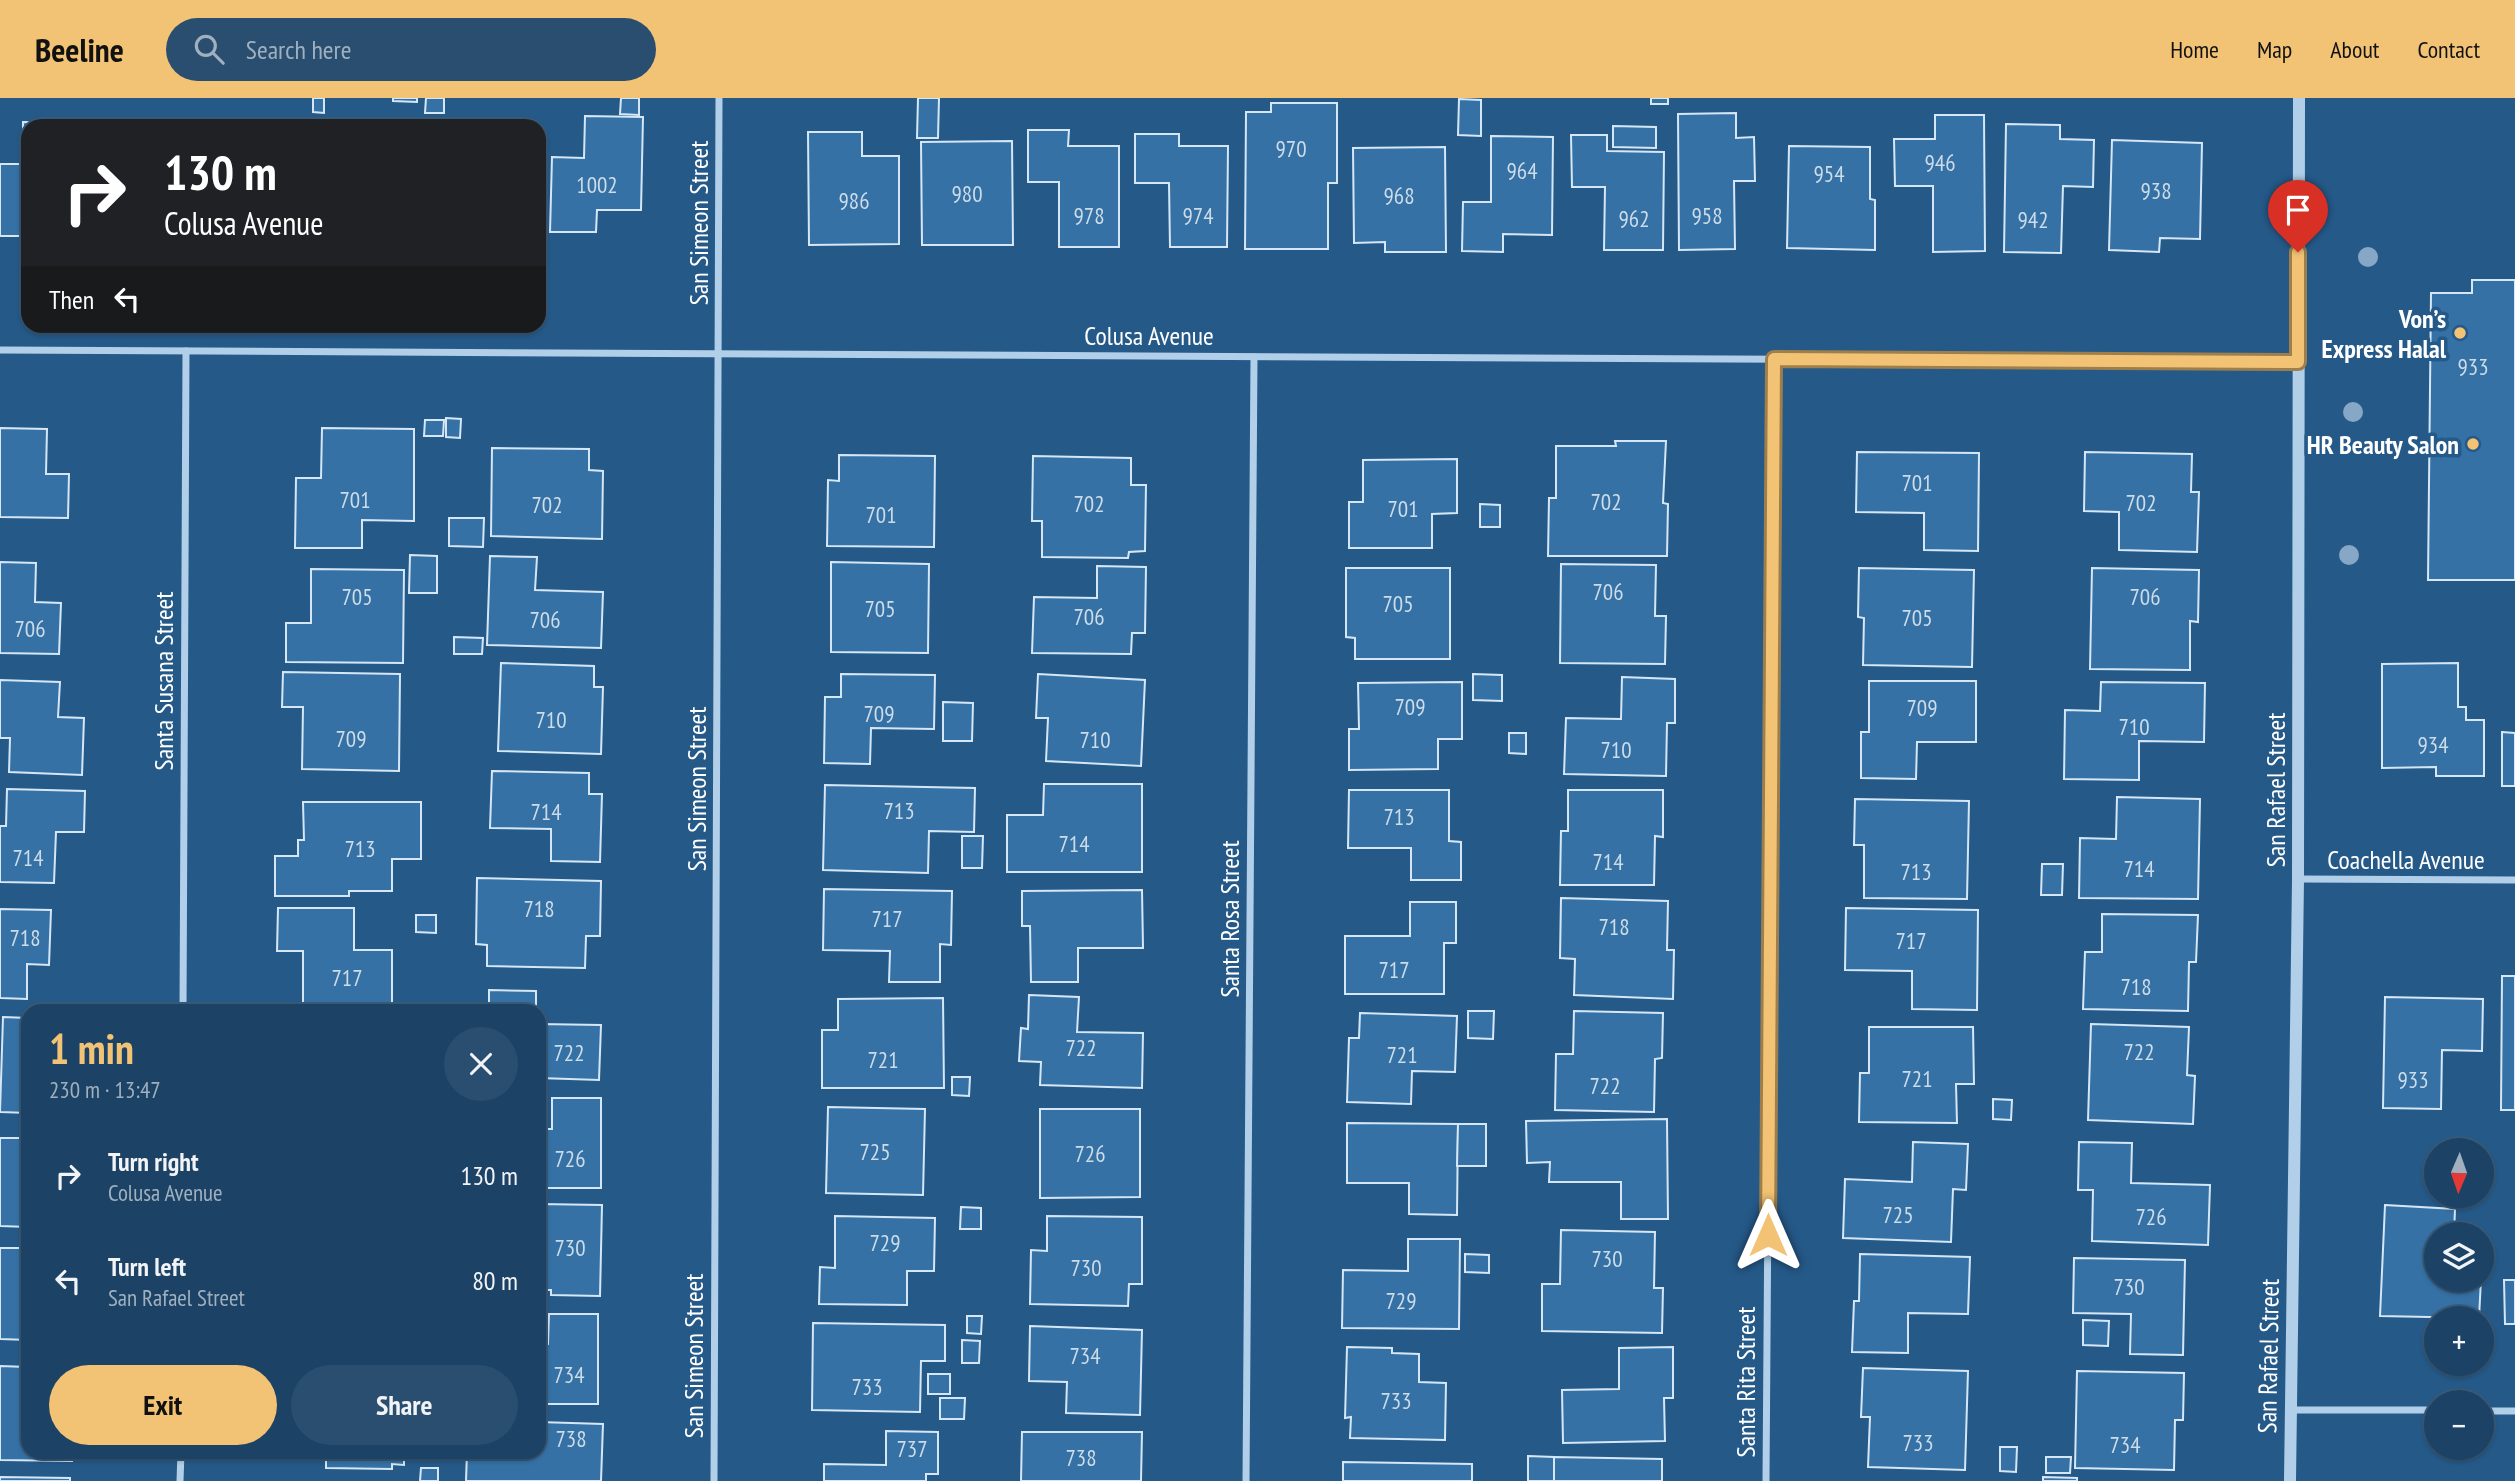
<!DOCTYPE html>
<html lang="en">
<head>
<meta charset="utf-8">
<style>
	body { margin:0; font-family:"PT Sans Narrow",sans-serif; background:#294e6f; color:#f1f3f6; height:100vh; display:flex; flex-direction:column; font-size:26px; white-space:nowrap }
	* { box-sizing:border-box; margin:0 }
	p { font-size:23px; color:#a0b0bf }
	.icon { flex:none; width:38px; height:38px; fill:none; stroke:currentColor; stroke-width:2; stroke-linecap:round; stroke-linejoin:round }
	.map { position:relative; flex:1; overflow:hidden }
	.side { position:absolute; left:21px; top:906px; width:525px; height:455px; display:flex; flex-direction:column; background:#1c4366; border-radius:21px; box-shadow:0 2px 5px #0004,0 0 0 2px #3a5c7a }
	.side>* { flex:none }
	.hud { position:absolute; left:21px; top:21px; width:525px; height:214px; border-radius:21px; box-shadow:0 2px 5px #0004,0 0 0 2px #3a5c7a; background:#202124; color:#fff; overflow:hidden }
	.needle { width:46px; rotate:182deg }
	.buttons { position:absolute; left:2424px; top:1040px; display:grid; gap:14px }
	.buttons a { display:grid; place-items:center; width:70px; height:70px; border-radius:50%; background:#1c4366; box-shadow:0 2px 5px #0004,0 0 0 2px #3a5c7a; font-size:35px }
	.pin { position:absolute; display:grid; place-items:center; width:60px; height:60px; color:#fff; margin:-72px -30px; border-radius:50% 50% 50% 0; rotate:-45deg; box-shadow:0 0 7px #0007 }
	.pin .icon { rotate:45deg }
	.me { position:absolute; width:77px; margin:-38px; rotate:0deg; stroke-linejoin:round; filter:drop-shadow(0 0 5px #0008) }
	.turn { display:flex; align-items:center; gap:24px; height:147px; padding:0 28px; font-size:32px }
	.turn .icon { width:91px; height:91px; stroke-width:2.5 }
	.turn b { display:block; font-size:49px; line-height:60px }
	.then { display:flex; align-items:center; height:66px; padding:0 28px; background:#0003; gap:14px; font-size:26px }
	.round { display:grid; place-items:center; flex:none; width:74px; height:74px; border-radius:37px; background:#294e6f }
	.overview { display:flex; align-items:center; justify-content:space-between; height:119px; padding:0 28px }
	h1 { font-size:42px; font-weight:800; line-height:52px; color:#f3c375 }
	.action { display:flex; gap:14px; margin-top:auto; padding:14px 28px }
	.action a { flex:1; height:80px; border-radius:42px; background:#f3c375; color:#111; font-size:28px; font-weight:800; line-height:80px; text-align:center }
	.action a+a { background:#294e6f; color:#f1f3f6 }
	ul { padding:0; list-style:none }
	li { display:flex; align-items:center; gap:21px; height:105px; padding:0 28px }
	li div { flex:1 }
	li b { display:block; font-size:26px }
	li em { font-style:normal }
	header { display:flex; align-items:center; gap:42px; box-sizing:border-box; height:98px; padding:0 35px; background:#f3c375; color:#111 }
	header strong { font-size:33px }
	nav { display:flex; gap:38px; margin-inline-start:auto; font-size:24px }
	.search { width:490px; height:63px; background:#294e6f; display:flex; align-items:center; gap:18px; box-sizing:border-box; padding:0 24px; border-radius:38px; color:#a0b0bf; font-size:26px }
	.map>svg:first-child { display:block }
	.building { fill:#3571a5; stroke:#d5e7f7; stroke-width:2 }
	.lines { fill:none; stroke-linecap:round; stroke-linejoin:round }
	.minor { stroke:#b1cfe9; stroke-width:7 }
	.tertiary { stroke:#b1cfe9; stroke-width:12 }
	.tree { fill:#86a7c5 }
	.route-casing { stroke:#9e7f4c; stroke-width:18 }
	.route { stroke:#f3c375; stroke-width:12 }
	.poi-dot { fill:#f3c375; stroke:#255988; stroke-width:2.5 }
	.labels { text-anchor:middle; dominant-baseline:central; stroke-width:7; stroke-linejoin:round; paint-order:stroke }
	.number-label { font-size:23px; fill:#ccdce8 }
	.street-label { font-size:26px; fill:#fff; stroke:#255988 }
	.poi-label { font-size:26px; font-weight:bold; fill:#fff; stroke:#255988; text-anchor:end }
</style>
</head>
<body>
<header>
<strong>Beeline</strong>
<div class="search"><svg class="icon" aria-label="search" viewBox="0 0 24 24"><circle cx="10" cy="10" r="6"/><path d="M15 15l6 6"/></svg>Search here</div>
<nav><a>Home</a><a>Map</a><a>About</a><a>Contact</a></nav>
</header>
<div class="map">
<svg width="2515" height="1383" viewBox="0 0 2515 1383">
	<rect width="100%" height="100%" fill="#255988"/>
	<g class="building">
		<path d="M313,0h11v15l-11,-1z"/>
		<path d="M393,0h24v4l-24,-1z"/>
		<path d="M426,0h18v15h-19z"/>
		<path d="M621,0h18v17l-19,-1z"/>
		<path d="M918,0h21l-1,40h-21z"/>
		<rect x="1651" y="0" width="17" height="6"/>
		<path d="M1459,1l22,1v36l-23,-1z"/>
		<path d="M1271,5h66v80h-9v66h-83l1,-137h25z"/>
		<path d="M1736,15v25l18,-1 1,44h-21l1,68 -56,1 -1,-136z"/>
		<path d="M1935,17h49l1,136 -52,1v-66h-38l-1,-47h41z"/>
		<path d="M585,18l58,1 -2,93h-44l-1,22h-46l2,-75 32,1z"/>
		<path d="M423,23l57,1v4h-57z"/>
		<path d="M23,24l65,1v3h-60v94h-7v16h-21v-72h23z"/>
		<path d="M314,24l82,1v3h-82z"/>
		<path d="M2006,26l54,1v14l34,1 -1,47 -30,-1 -2,67 -57,-1z"/>
		<path d="M1613,28l43,1v21l-43,-1z"/>
		<path d="M1028,32h41l-1,16h51v101h-60v-65h-31z"/>
		<path d="M808,34h54v24h37v88l-90,1z"/>
		<path d="M1135,36h44v12h49l-1,101h-57l-1,-64h-34z"/>
		<path d="M1571,37h36v16l57,1 -1,98h-59l1,-63h-33z"/>
		<path d="M1491,38l62,1 -1,98 -49,-1v18l-41,-1 1,-49h28z"/>
		<path d="M2112,42l90,3 -2,96 -40,-1 -1,14 -50,-2z"/>
		<path d="M1012,43l1,104h-91l-1,-103z"/>
		<path d="M1789,48l81,1v52l5,1v50l-88,-2z"/>
		<path d="M1445,49l1,105h-61v-10l-31,1 -1,-95z"/>
		<path d="M2472,182h43v300h-87l3,-287h41z"/>
		<path d="M446,320l15,1 -1,19 -14,-1z"/>
		<path d="M425,322h19l-1,16h-19z"/>
		<path d="M0,330l47,1 -1,45h23l-1,44 -68,-1z"/>
		<path d="M322,330l92,1v92l-52,-1v28h-67l1,-70h25z"/>
		<path d="M1615,343h51l-3,62 5,1 -1,52h-119l1,-58h7v-52h60z"/>
		<path d="M492,350l97,1v21l14,1 -1,68 -111,-3z"/>
		<path d="M1857,354l122,1 -1,98 -54,-1v-37l-68,-1z"/>
		<path d="M2085,354l107,2 -1,38h8l-2,60 -78,-2v-38l-35,-1z"/>
		<path d="M839,357l96,1 -1,91 -107,-1 1,-66 11,1z"/>
		<path d="M1033,358l98,2v27h15l-1,66 -16,1 -1,6 -86,-1v-36h-10z"/>
		<path d="M1457,361v54l-25,1v34h-83v-46h14v-42z"/>
		<path d="M1480,406l20,1v22h-20z"/>
		<path d="M449,420h35l-1,29 -34,-1z"/>
		<path d="M410,457l27,1v37h-28z"/>
		<path d="M490,458l47,1 -2,33 68,2 -2,56 -114,-3z"/>
		<path d="M0,464l36,1 -1,39 26,1 -2,51 -59,-1z"/>
		<path d="M831,464l98,2 -1,89 -97,-1z"/>
		<path d="M1561,466l95,1 -1,51h11l-1,48 -105,-1z"/>
		<path d="M1097,468l49,1 -1,66h-13l-1,21 -99,-1 2,-56 63,1z"/>
		<path d="M1346,470h104v91h-95v-21l-9,-1z"/>
		<path d="M1859,470l115,2 -2,97 -109,-2 1,-47 -6,-1z"/>
		<path d="M2092,470l107,2 -1,52 -8,-1v49l-100,-1z"/>
		<path d="M311,471l93,1 -1,93 -117,-1v-39h25z"/>
		<path d="M454,539l29,1 -1,16h-28z"/>
		<path d="M501,565l93,3v21h9l-2,67 -103,-3z"/>
		<path d="M2458,565v44h8v13h18v56h-48v-9l-54,1v-104z"/>
		<path d="M283,574l117,2 -1,97 -97,-2 1,-62h-21z"/>
		<path d="M841,576l94,1 -1,54 -63,-1 -1,36 -46,-1 1,-66h16z"/>
		<path d="M1038,576l107,6 -4,86 -95,-5 2,-43h-12z"/>
		<path d="M1473,576l29,1v26l-29,-1z"/>
		<path d="M1622,579l53,2v44h-8l-1,53 -102,-2 2,-56 55,1z"/>
		<path d="M0,582l60,2 -2,35 26,1 -2,57 -73,-3 1,-34h-10z"/>
		<path d="M1869,583h107v61h-59l-1,37 -55,-1v-46h8z"/>
		<path d="M1462,584v57h-24v30l-89,1v-41h10l-1,-46z"/>
		<path d="M2101,584l104,1 -1,59 -65,-1v39l-75,-1 1,-69 35,1z"/>
		<path d="M943,604l30,1 -1,38h-29z"/>
		<path d="M2502,634l13,1v53h-13z"/>
		<path d="M1509,635h17v21l-17,-1z"/>
		<path d="M492,673l97,2v21h13l-2,68 -49,-1v-32l-61,-1z"/>
		<path d="M1044,686h98v88h-135v-57h36z"/>
		<path d="M825,687l150,3 -1,44 -45,-1 -1,42 -105,-3z"/>
		<path d="M7,691l78,2 -1,41h-28l-2,51 -54,-1v-56h6z"/>
		<path d="M1349,692h100v51l12,1v38h-50v-32h-63z"/>
		<path d="M1568,692h95v47l-8,-1 -1,49h-94l1,-54h7z"/>
		<path d="M2117,699l83,2 -2,100 -119,-1 1,-60 36,1z"/>
		<path d="M1855,701l114,2 -2,98 -103,-1v-53h-10z"/>
		<path d="M303,704h118v57h-29v32h-43v5h-74v-40h23v-16h6z"/>
		<path d="M962,738h21l-1,32h-20z"/>
		<path d="M2042,766h21l-1,31h-21z"/>
		<path d="M477,780l124,3 -1,55h-14l-1,32 -98,-2v-21l-11,-1z"/>
		<path d="M824,791l128,2 -1,54 -11,-1v38h-51l1,-31 -67,-1z"/>
		<path d="M1142,792l1,58h-65v34h-47l-1,-56h-8v-35z"/>
		<path d="M1561,800l107,3 -1,49h7l-1,49 -99,-4 1,-36 -15,-1z"/>
		<path d="M1410,804h46v41h-12v51h-99v-58h65z"/>
		<path d="M278,810h76v42h38v53h-89v-52h-26z"/>
		<path d="M1846,810l132,2 -1,100 -65,-1v-38l-67,-1z"/>
		<path d="M0,811l51,1 -2,55 -22,-1v35l-27,-1z"/>
		<path d="M2102,816l96,1 -2,47h-7l-1,49 -105,-2 2,-57h17z"/>
		<path d="M416,817h20v18l-20,-1z"/>
		<path d="M2502,878h13v134h-14z"/>
		<path d="M489,892l47,1v21h-47z"/>
		<path d="M1029,897l50,2 -2,35 66,1 -1,55 -102,-3 1,-23 -22,-1 2,-33 7,1z"/>
		<path d="M2385,899l98,2 -1,52 -40,-1 -1,59 -58,-1z"/>
		<path d="M943,900l1,90h-122v-58h16v-31z"/>
		<path d="M1468,913h26l-1,28 -25,-1z"/>
		<path d="M1574,913l89,2 -1,45 -7,1 -1,53 -99,-2 1,-56h17z"/>
		<path d="M1360,915l97,3 -2,56 -43,-1 -1,33 -64,-2 2,-64h10z"/>
		<path d="M3,919l25,1v95l-28,-1z"/>
		<path d="M539,926l62,1 -2,55 -60,-2z"/>
		<path d="M2091,926l98,3 -2,48 8,1 -2,48 -105,-4z"/>
		<path d="M1869,929h104l1,57h-18l1,39 -98,-1 1,-49h9z"/>
		<path d="M952,979h18l-1,19 -17,-1z"/>
		<path d="M552,1000h49v90h-62v-59h13z"/>
		<path d="M1993,1001l19,1 -1,20 -18,-1z"/>
		<path d="M828,1009l97,2 -2,86 -97,-2z"/>
		<path d="M1040,1011h100v88l-100,1z"/>
		<path d="M1667,1021l1,100h-47v-37h-72l1,-20 -23,1 -1,-42z"/>
		<path d="M1347,1025l111,1 -1,91 -48,-1v-31h-62z"/>
		<path d="M1458,1026h28v42h-29z"/>
		<path d="M0,1040h28v89l-28,-1z"/>
		<path d="M1913,1044l55,2 -2,46 -13,-1 -2,53 -108,-4 2,-59 67,3z"/>
		<path d="M2079,1044l53,1 -1,40 79,2 -2,60 -116,-4 1,-51h-15z"/>
		<path d="M539,1106l63,1 -2,91 -49,-1v-5h-12z"/>
		<path d="M2385,1107l70,4 -1,25h-18v45h45l-2,39 -99,-2z"/>
		<path d="M961,1109l20,1v21h-21z"/>
		<path d="M835,1118l100,2 -1,53h-27v34l-88,-1 1,-37 15,1z"/>
		<path d="M1047,1118l95,1v67h-13l-1,22 -98,-2 1,-54 16,1z"/>
		<path d="M1561,1132l94,2 -1,56h9l-1,45 -120,-2v-47h18z"/>
		<path d="M1408,1141h52l-1,90 -117,-1 1,-58 65,1z"/>
		<path d="M0,1150h28v92l-28,-1z"/>
		<path d="M1465,1156l24,1v18l-24,-1z"/>
		<path d="M1860,1156l110,3 -2,57 -60,-1v40l-56,-1 2,-51h5z"/>
		<path d="M2074,1160l111,2 -2,95 -53,-1 1,-40 -58,-1z"/>
		<path d="M2504,1182h11v44h-10z"/>
		<path d="M549,1216h49v90h-59v-60h9z"/>
		<path d="M967,1218h15l-1,18 -14,-1z"/>
		<path d="M2083,1222l26,1 -1,25 -25,-1z"/>
		<path d="M813,1225l132,2v36h-24l-1,51 -108,-2z"/>
		<path d="M1030,1228l112,4 -2,85 -74,-2 1,-31 -38,-1z"/>
		<path d="M962,1242l18,1 -1,22h-17z"/>
		<path d="M1347,1249l45,1v5l27,1v28l27,1 -1,57 -95,-2 1,-21 -6,1z"/>
		<path d="M1673,1249v51h-9l1,43 -102,2 -1,-53 57,-1v-41z"/>
		<path d="M0,1268l28,1v85h44v9l-72,-1z"/>
		<path d="M1863,1270l105,3 -3,99 -97,-3 2,-50h-9z"/>
		<path d="M2077,1273l107,2 -1,47h-8l-1,50 -99,-2z"/>
		<rect x="928" y="1276" width="22" height="20"/>
		<path d="M940,1300h25l-1,21h-24z"/>
		<path d="M539,1324l64,2 -2,57h-135l1,-29h72z"/>
		<path d="M886,1333l52,1v42h-12v7h-102v-17l62,1z"/>
		<path d="M1022,1334h120l-1,49h-120z"/>
		<path d="M2000,1349h17l-1,25 -16,-1z"/>
		<path d="M326,1354h78v13l-12,-1v5l-66,-1z"/>
		<path d="M1528,1358l26,1v24h-26z"/>
		<path d="M1554,1359l108,2v22h-108z"/>
		<path d="M2046,1359h25l-1,16h-24z"/>
		<path d="M1343,1364l129,2v17h-129z"/>
		<path d="M421,1370h17v13h-18z"/>
		<path d="M0,1379l70,1v3h-70z"/>
		<path d="M2043,1379l34,1v3h-34z"/>
	</g>
	<g class="lines">
		<g class="minor">
			<path d="M0,252l2298,12"/>
			<path d="M2298,781l217,1"/>
			<path d="M183,914l3,-661"/>
			<path d="M2290,1312h146"/>
			<path d="M2482,1313h33"/>
			<path d="M180,1383l1,-29"/>
			<path d="M714,1383l5,-1383"/>
			<path d="M1246,1383l8,-1124"/>
			<path d="M1766,1383l8,-1122"/>
		</g>
		<path class="tertiary" d="M2290,1383l8,-602 1,-781"/>
	</g>
	<g class="tree">
		<circle cx="2368" cy="159" r="10"/>
		<circle cx="2353" cy="314" r="10"/>
		<circle cx="2349" cy="457" r="10"/>
	</g>
	<g class="lines">
		<g class="route-casing">
			<path id="route" d="M1768,1137l6,-876 524,3v-110"/>
		</g>
		<use href="#route" class="route"/>
	</g>
	<g class="poi-dot">
		<circle cx="2460" cy="235" r="7"/>
		<circle cx="2473" cy="346" r="7"/>
	</g>
	<g class="labels">
		<g class="number-label">
			<text x="1291" y="50">970</text>
			<text x="1940" y="64">946</text>
			<text x="1522" y="72">964</text>
			<text x="1829" y="75">954</text>
			<text x="597" y="86">1002</text>
			<text x="2156" y="92">938</text>
			<text x="967" y="95">980</text>
			<text x="1399" y="97">968</text>
			<text x="854" y="102">986</text>
			<text x="1089" y="117">978</text>
			<text x="1198" y="117">974</text>
			<text x="1707" y="117">958</text>
			<text x="1634" y="120">962</text>
			<text x="2033" y="121">942</text>
			<text x="2473" y="268">933</text>
			<text x="1917" y="384">701</text>
			<text x="355" y="401">701</text>
			<text x="1606" y="403">702</text>
			<text x="2141" y="404">702</text>
			<text x="1089" y="405">702</text>
			<text x="547" y="406">702</text>
			<text x="1403" y="410">701</text>
			<text x="881" y="416">701</text>
			<text x="1608" y="493">706</text>
			<text x="357" y="498">705</text>
			<text x="2145" y="498">706</text>
			<text x="1398" y="505">705</text>
			<text x="880" y="510">705</text>
			<text x="1089" y="518">706</text>
			<text x="1917" y="519">705</text>
			<text x="545" y="521">706</text>
			<text x="30" y="530">706</text>
			<text x="1410" y="608">709</text>
			<text x="1922" y="609">709</text>
			<text x="879" y="615">709</text>
			<text x="551" y="621">710</text>
			<text x="2134" y="628">710</text>
			<text x="351" y="640">709</text>
			<text x="1095" y="641">710</text>
			<text x="2433" y="646">934</text>
			<text x="1616" y="651">710</text>
			<text x="899" y="712">713</text>
			<text x="546" y="713">714</text>
			<text x="1399" y="718">713</text>
			<text x="1074" y="745">714</text>
			<text x="360" y="750">713</text>
			<text x="28" y="759">714</text>
			<text x="1608" y="763">714</text>
			<text x="2139" y="770">714</text>
			<text x="1916" y="773">713</text>
			<text x="539" y="810">718</text>
			<text x="887" y="820">717</text>
			<text x="1614" y="828">718</text>
			<text x="25" y="839">718</text>
			<text x="1911" y="842">717</text>
			<text x="1394" y="871">717</text>
			<text x="347" y="879">717</text>
			<text x="2136" y="888">718</text>
			<text x="1081" y="949">722</text>
			<text x="2139" y="953">722</text>
			<text x="569" y="954">722</text>
			<text x="1402" y="956">721</text>
			<text x="883" y="961">721</text>
			<text x="1917" y="980">721</text>
			<text x="2413" y="981">933</text>
			<text x="1605" y="987">722</text>
			<text x="875" y="1053">725</text>
			<text x="1090" y="1055">726</text>
			<text x="570" y="1060">726</text>
			<text x="1898" y="1116">725</text>
			<text x="2151" y="1118">726</text>
			<text x="885" y="1144">729</text>
			<text x="570" y="1149">730</text>
			<text x="1607" y="1160">730</text>
			<text x="1086" y="1169">730</text>
			<text x="2129" y="1188">730</text>
			<text x="1401" y="1202">729</text>
			<text x="1085" y="1257">734</text>
			<text x="569" y="1276">734</text>
			<text x="867" y="1288">733</text>
			<text x="1396" y="1302">733</text>
			<text x="571" y="1340">738</text>
			<text x="1918" y="1344">733</text>
			<text x="2125" y="1346">734</text>
			<text x="912" y="1350">737</text>
			<text x="1081" y="1359">738</text>
		</g>
		<g class="street-label">
			<text transform="translate(698 125) rotate(-90)">San Simeon Street</text>
			<text x="1149" y="237">Colusa Avenue</text>
			<text transform="translate(163 583) rotate(-90)">Santa Susana Street</text>
			<text transform="translate(696 691) rotate(-90)">San Simeon Street</text>
			<text transform="translate(2275 692) rotate(-90)">San Rafael Street</text>
			<text x="2406" y="761">Coachella Avenue</text>
			<text transform="translate(1229 821) rotate(-90)">Santa Rosa Street</text>
			<text transform="translate(693 1258) rotate(-90)">San Simeon Street</text>
			<text transform="translate(2268 1258) rotate(-89)">San Rafael Street</text>
			<text transform="translate(1745 1284) rotate(-90)">Santa Rita Street</text>
		</g>
		<g class="poi-label">
			<text x="2446" y="220">Von’s<tspan x="2446" dy="30">Express Halal</tspan></text>
			<text x="2459" y="346">HR Beauty Salon</text>
		</g>
	</g>
</svg>
<div class="buttons">
<a><svg class="needle" viewBox="-14 -14 28 28"><path d="M0-13l5 13h-10z" fill="#e53935"/><path d="M0 13l5-13h-10z" fill="#a0b0bf"/></svg></a>
<a><svg class="icon" aria-label="layers" viewBox="0 0 24 24"><path d="M12 4l9 5-9 5-9-5zM3 14l9 5 9-5"/></svg></a>
<a>+</a>
<a>−</a>
</div>
<div class="pin" style="left:2298px;top:154px;background:#d93025"><svg class="icon" aria-label="arrive" viewBox="0 0 24 24"><path d="M6 21V4h12l-3 4 3 4H6"/></svg></div>
<svg class="me" style="left:1768px;top:1137px" viewBox="-20 -20 40 40"><path d="M0-17L14 15 0 8-14 15z" fill="#f3c375" stroke="#fff" stroke-width="4"/></svg>
<div class="hud">
<div class="turn"><svg class="icon" aria-label="right" viewBox="0 0 24 24"><path d="M7 20v-9h11M14 6l5 5-5 5"/></svg><div><b>130 m</b>Colusa Avenue</div></div>
<div class="then">Then<svg class="icon" aria-label="left" viewBox="0 0 24 24"><path d="M17 20v-9H6M10 6l-5 5 5 5"/></svg></div>
</div>
<section class="side">
<div class="overview"><div><h1>1 min</h1><p>230 m · 13:47</p></div><a class="round"><svg class="icon" aria-label="close" viewBox="0 0 24 24"><path d="M6 6l12 12M18 6L6 18"/></svg></a></div>
<ul>
<li><svg class="icon" aria-label="right" viewBox="0 0 24 24"><path d="M7 20v-9h11M14 6l5 5-5 5"/></svg><div><b>Turn right</b><p>Colusa Avenue</p></div><em>130 m</em></li>
<li><svg class="icon" aria-label="left" viewBox="0 0 24 24"><path d="M17 20v-9H6M10 6l-5 5 5 5"/></svg><div><b>Turn left</b><p>San Rafael Street</p></div><em>80 m</em></li>
</ul>
<div class="action"><a>Exit</a><a>Share</a></div>
</section>
</div>
</body>
</html>
